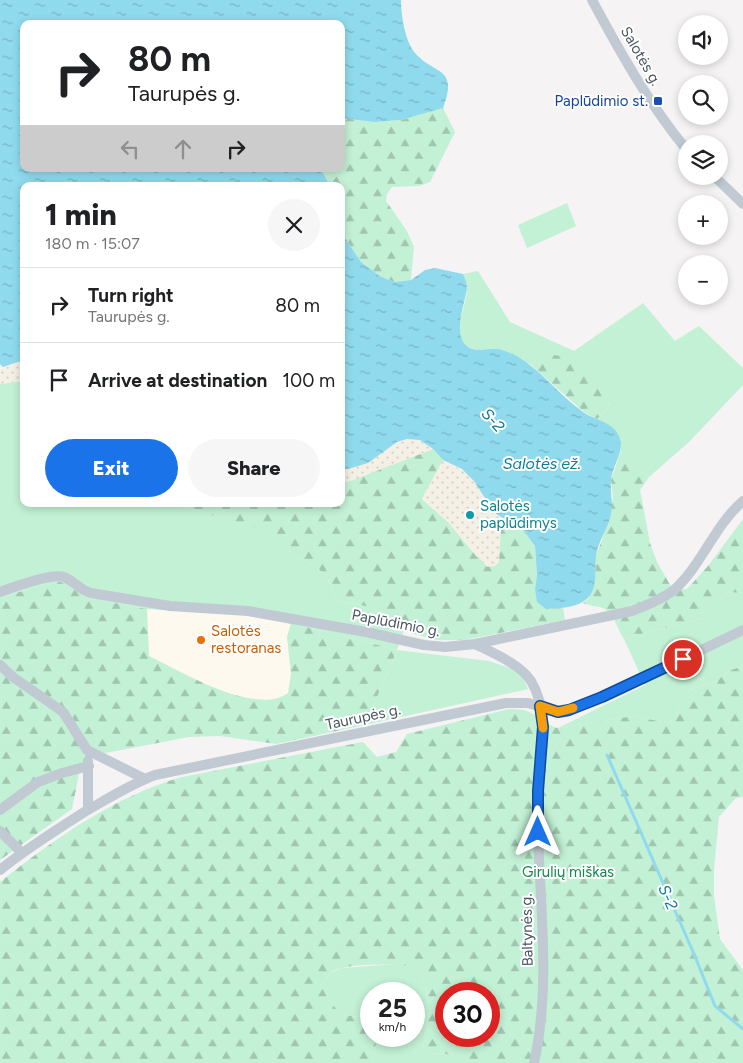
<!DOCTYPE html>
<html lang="en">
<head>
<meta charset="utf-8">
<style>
	body { margin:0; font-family:Figtree,sans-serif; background:#f6f6f6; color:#202124; height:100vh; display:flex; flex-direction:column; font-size:19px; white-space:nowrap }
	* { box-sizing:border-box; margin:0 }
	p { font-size:16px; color:#757577 }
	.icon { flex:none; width:28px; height:28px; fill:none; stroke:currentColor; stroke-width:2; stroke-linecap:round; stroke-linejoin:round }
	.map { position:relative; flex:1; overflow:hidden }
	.drawer { position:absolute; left:20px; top:182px; width:325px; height:325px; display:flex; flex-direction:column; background:#fff; border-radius:10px; box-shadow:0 2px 8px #0003 }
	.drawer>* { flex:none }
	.banner { position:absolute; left:20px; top:20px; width:325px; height:152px; border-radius:10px; box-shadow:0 2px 8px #0003; background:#fff; color:#202124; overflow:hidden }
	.fabs { position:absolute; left:678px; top:15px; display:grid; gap:10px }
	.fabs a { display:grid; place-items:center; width:50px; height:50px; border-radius:50%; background:#fff; box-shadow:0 2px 8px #0003; font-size:25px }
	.speed { position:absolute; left:360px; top:982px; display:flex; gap:10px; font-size:25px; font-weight:700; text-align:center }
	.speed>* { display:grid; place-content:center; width:65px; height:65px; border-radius:50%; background:#fff; box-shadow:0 2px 8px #0003; line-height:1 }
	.speed small { font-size:12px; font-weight:400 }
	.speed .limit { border:8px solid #d22; background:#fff; color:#111 }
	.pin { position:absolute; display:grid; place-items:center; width:42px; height:42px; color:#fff; margin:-21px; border:2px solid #fff; border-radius:50%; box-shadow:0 1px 5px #0007 }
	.me { position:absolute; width:55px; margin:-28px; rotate:0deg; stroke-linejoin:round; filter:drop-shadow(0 0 4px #0008) }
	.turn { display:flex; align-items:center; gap:18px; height:105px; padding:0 25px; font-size:22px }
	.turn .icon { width:65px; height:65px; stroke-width:2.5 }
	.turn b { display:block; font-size:35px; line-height:42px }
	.lanes { display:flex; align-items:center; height:48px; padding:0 25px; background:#0003; justify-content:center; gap:25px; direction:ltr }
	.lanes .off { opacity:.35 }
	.round { display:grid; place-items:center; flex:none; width:52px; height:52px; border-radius:26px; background:#f6f6f6 }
	.overview { display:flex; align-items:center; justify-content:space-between; height:85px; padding:0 25px }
	h1 { font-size:30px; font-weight:800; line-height:38px }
	.primary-button { display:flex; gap:10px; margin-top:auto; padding:10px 25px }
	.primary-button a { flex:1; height:58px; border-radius:30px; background:#1a73e8; color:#fff; font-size:20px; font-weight:800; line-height:58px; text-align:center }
	.primary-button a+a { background:#f6f6f6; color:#202124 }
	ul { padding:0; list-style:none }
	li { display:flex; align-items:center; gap:15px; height:75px; padding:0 25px; border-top:1px solid #e0e0e0 }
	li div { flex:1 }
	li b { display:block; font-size:19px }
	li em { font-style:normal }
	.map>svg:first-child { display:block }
	.commercial { fill:#fdf9ef }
	.green { fill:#c3f1d5 }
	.forest { fill:url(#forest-firs); fill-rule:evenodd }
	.sand { fill:url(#sand-dots) }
	.water { fill:url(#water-ripples) }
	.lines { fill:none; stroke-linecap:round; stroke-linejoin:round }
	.stream { stroke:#90daee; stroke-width:3 }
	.street { stroke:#c1cad2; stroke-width:10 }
	.route-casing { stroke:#114b97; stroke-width:12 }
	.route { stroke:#1a73e8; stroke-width:9 }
	.slow { stroke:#f59e0b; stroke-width:9 }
	.transit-dot { fill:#1a4fb4; stroke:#fff; stroke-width:2 }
	.culture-dot { fill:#0f9aa8; stroke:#fff; stroke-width:2 }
	.food-dot { fill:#e8710a; stroke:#fff; stroke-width:2 }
	.labels { text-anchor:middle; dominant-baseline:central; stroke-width:4; stroke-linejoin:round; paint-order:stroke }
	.street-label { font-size:15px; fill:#4a5661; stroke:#fff }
	.transit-label { font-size:15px; fill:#164399; stroke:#fff; text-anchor:end }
	.culture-label { font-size:15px; fill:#0d838f; stroke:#fff; text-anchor:start }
	.food-label { font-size:15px; fill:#c56008; stroke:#fff; text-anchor:start }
	.park-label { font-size:15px; fill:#17864f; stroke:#fff }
	.water-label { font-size:16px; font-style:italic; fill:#0c7c9b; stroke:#fff }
</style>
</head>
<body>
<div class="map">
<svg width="743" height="1063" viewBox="0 0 743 1063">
	<defs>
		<pattern id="forest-firs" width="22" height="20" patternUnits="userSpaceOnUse" patternTransform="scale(1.25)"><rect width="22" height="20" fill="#c3f1d5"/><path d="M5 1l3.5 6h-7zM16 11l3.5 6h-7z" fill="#a0c6b0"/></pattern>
		<pattern id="sand-dots" width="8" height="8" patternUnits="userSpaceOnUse" patternTransform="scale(1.25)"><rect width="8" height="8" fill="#f5f0e5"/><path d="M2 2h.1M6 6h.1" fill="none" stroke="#d4d0c7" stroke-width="1.8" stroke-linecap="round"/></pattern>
		<pattern id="water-ripples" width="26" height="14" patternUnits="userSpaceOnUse" patternTransform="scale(1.25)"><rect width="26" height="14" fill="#90daee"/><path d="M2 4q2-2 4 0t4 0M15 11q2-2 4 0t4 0" fill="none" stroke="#78b4c4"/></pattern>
	</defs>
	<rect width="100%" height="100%" fill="#f5f3f3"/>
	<path class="commercial" d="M147,609l92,5 52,9 -4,14 4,37 -3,19 -5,4 -17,3 -27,-3 -28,-10 -62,-31z"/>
	<g class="green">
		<path d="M567,203l9,23 -49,22 -9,-23z"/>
		<path d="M478,271l32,51 64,29 69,-48 32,38 24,-15 44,42v17l-54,57 -40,35 -9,-10 -19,-16c-1,-18 -8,-24 -24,-32l8,-8 5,-9 -70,-46 -9,9c-10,-6 -20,-13 -32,-16 -12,-2 -28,6 -36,-7 -10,-17 6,-41 4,-57 -1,-4 -2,-8 -4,-11z"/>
		<path d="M24,381v123h149l82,23 12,4 31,27 14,6 14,11 11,26 34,6 33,24 -7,19 92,11 21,7 7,5 7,7 4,9 -163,36 32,-75 -90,-23 -68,-13 -92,-5 -59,-11 -27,-16h-9l-52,16v-214z"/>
		<path d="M725,592l18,1v73l-15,5 -13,11 -24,7 -12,17 -2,12 -10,5 -33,-7 -76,12 87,-43 -21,-46 79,-21 14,-12z"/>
		<path d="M396,964l18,2c19,24 15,53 9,81l6,6 18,1 10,9h-85l4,-14 -1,-13h39v-42h-43v30l-6,-7c-28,0 -31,-9 -44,-31l9,-13 12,-5z"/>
	</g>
	<g class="forest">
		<path d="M443,108l12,24 -25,50 -11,4 -27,1 -5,7 -1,7 21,30 7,16 -3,33 -16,2 -14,-5 -20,-15 -20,-30v-46h-11l-9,-17h20v-51l33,4 27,-2z"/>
		<path d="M549,355c8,0 16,1 23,5 13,6 43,26 37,43 -2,7 -7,11 -12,16l-13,-7 -53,-47 9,-9z"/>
		<path d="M433,449l10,11 -21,39 26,23 29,35 23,-23 4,-15 16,7 15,20 2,29 -2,14 11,20 17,-1 2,12 -100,20h-29l-32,-9 -33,-24 -34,-6 -11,-26 -14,-11 -14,-6 -31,-27 -94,-27h168v-21l9,-2z"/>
		<path d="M621,451l19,16 9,10 -9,13 10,53 7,19 16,28 14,-1 21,-23 35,-47v74l-18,-1 -8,14 -14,12 -79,21c-6,-9 -11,-27 -21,-31 -6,-2 -14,-2 -20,-5l5,-4 7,-17 1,-27 6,-15 11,-42 -2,-18z"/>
		<path d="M52,582h9l27,16 59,11 2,47c31,15 107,61 139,37l3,-19 -4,-37 4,-14 106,27 -32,75 -89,19 -56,-8 -31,1 -99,19 -10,13 -8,40 -72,51v-262z"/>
		<path d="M743,666v131l-7,1 -17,19 -5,52v27l6,43 23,31v93h-286l-10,-9 -18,-1 -6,-6c6,-28 10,-57 -9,-81 -18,-2 -70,-4 -84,7 -3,3 -6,9 -9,13 13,22 16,31 44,31l6,7v12h4l1,13 -4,14h-372v-181c54,-43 115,-86 182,-105l181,-35 14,15 19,-5 11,-18 102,-25c7,0 14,0 20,3 11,4 17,13 28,16l77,-12 33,7 10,-5 2,-12 12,-17 24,-7 13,-11zM446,994h43v42h-43z"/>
	</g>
	<g class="sand">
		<path d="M24,360v21l-24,3v-14z"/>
		<path d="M407,439l13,1 13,9 -83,32 -9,2v-14c25,0 44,-22 66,-30z"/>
		<path d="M443,460c12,6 24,11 32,22 11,14 14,26 29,37l-3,7 -2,36 -4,4 -8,1 -39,-45 -26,-23z"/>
	</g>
	<g class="water">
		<path d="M0,0h401c0,15 4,41 14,53 19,22 44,13 28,55l-42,12 -27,2 -33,-4v-94h-317v145h297l9,17h-306v174l-21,7 -3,-3z"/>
		<path d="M341,232l20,30 20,15 14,5 16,-2 14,-10 10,-2 28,6c2,4 4,9 4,14 -2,15 -13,42 -3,55 8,12 24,4 35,6 6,2 13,4 18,7 25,15 42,39 66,56 10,7 25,9 33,19 13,18 -4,32 -5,50 -1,13 3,23 -1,37 -4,13 -13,26 -14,39 -1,8 0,16 -1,23 -2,27 -27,28 -49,29l-9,-7 -2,-13 2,-14 -2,-29 -15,-20 -16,-7 -10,-7 -20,-31 -12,-12 -19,-9 -10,-11 -13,-9 -13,-1 -10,3 -29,21 -20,6h-7z"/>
	</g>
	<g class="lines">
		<path class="stream" d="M607,755l87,199 21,52 28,23"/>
		<g class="street">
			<path d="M592,0c28,52 57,104 94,149"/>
			<path d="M714,176l29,28"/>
			<path d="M0,592c14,-5 51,-19 64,-15 10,4 16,13 27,16l79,13 78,5 118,21 58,13 21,2 30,-3 157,-33c15,-6 29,-11 42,-21 28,-25 40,-64 69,-89"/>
			<path d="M475,644c18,9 45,20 56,37 20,33 9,74 7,109 0,14 0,28 0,42 2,76 13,155 -4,231"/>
			<path d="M0,665l13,12 50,35 24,38 58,29"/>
			<path d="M0,810l38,-28 24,-9 27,-7"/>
			<path d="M88,810v-49"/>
			<path d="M0,831l22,22"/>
			<path d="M0,870c27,-22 56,-40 86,-59 23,-13 45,-27 69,-36l351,-72h22l30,9 11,-2 70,-30 104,-50"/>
		</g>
	</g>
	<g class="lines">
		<g class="route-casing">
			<path id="route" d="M538,832v-41l5,-64 -3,-21 18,6 11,-2 33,-13 81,-38"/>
		</g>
		<use href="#route" class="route"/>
		<path class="slow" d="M543,728l-3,-22 18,6 15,-4"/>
	</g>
	<rect class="transit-dot" x="653" y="96" width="10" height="10" rx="2.5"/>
	<circle class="culture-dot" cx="470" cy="515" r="5"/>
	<circle class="food-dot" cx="201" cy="640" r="5"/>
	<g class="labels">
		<g class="street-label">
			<text transform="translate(641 56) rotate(60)">Salotės g.</text>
			<text transform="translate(396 623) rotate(11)">Paplūdimio g.</text>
			<text transform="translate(363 717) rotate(-12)">Taurupės g.</text>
			<text transform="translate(527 930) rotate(-91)">Baltynės g.</text>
		</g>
		<g class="transit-label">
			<text x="648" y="101">Paplūdimio st.</text>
		</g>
		<g class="culture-label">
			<text x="480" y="506">Salotės<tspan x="480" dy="17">paplūdimys</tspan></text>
		</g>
		<g class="food-label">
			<text x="211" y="631">Salotės<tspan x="211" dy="17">restoranas</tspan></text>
		</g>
		<g class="park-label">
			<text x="568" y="872">Girulių miškas</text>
		</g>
		<g class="water-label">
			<text transform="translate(493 420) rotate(48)">S-2</text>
			<text x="542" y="463">Salotės ež.</text>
			<text transform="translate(668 897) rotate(67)">S-2</text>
		</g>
	</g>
</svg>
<div class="fabs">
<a><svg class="icon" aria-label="sound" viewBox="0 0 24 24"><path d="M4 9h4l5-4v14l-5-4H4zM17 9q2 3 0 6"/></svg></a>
<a><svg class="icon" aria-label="search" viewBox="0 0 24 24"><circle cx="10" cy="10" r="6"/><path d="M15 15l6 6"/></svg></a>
<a><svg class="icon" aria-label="layers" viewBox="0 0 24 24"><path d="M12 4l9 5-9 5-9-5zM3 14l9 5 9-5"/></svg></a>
<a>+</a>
<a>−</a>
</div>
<div class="speed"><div>25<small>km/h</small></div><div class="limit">30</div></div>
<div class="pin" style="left:683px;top:659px;background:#d93025"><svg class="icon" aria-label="arrive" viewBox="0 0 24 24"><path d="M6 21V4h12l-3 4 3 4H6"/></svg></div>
<svg class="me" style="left:538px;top:832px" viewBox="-20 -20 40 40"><path d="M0-17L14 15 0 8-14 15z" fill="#1a73e8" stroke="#fff" stroke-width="4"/></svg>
<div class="banner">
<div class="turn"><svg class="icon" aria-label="right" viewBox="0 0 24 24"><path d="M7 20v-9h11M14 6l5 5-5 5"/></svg><div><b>80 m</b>Taurupės g.</div></div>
<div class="lanes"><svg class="icon off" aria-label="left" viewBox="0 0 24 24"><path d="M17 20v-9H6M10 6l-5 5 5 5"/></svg><svg class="icon off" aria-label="ahead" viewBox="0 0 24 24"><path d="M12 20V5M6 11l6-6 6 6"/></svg><svg class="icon" aria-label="right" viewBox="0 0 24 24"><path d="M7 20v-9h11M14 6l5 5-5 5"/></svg></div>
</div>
<section class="drawer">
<div class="overview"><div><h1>1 min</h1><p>180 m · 15:07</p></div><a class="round"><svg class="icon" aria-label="close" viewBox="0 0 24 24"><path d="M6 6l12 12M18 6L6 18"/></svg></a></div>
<ul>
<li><svg class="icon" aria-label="right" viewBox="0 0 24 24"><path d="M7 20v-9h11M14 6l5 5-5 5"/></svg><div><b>Turn right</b><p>Taurupės g.</p></div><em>80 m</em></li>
<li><svg class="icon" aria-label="arrive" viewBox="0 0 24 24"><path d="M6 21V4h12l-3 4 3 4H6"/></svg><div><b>Arrive at destination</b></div><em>100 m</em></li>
</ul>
<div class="primary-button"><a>Exit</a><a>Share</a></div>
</section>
</div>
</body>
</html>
